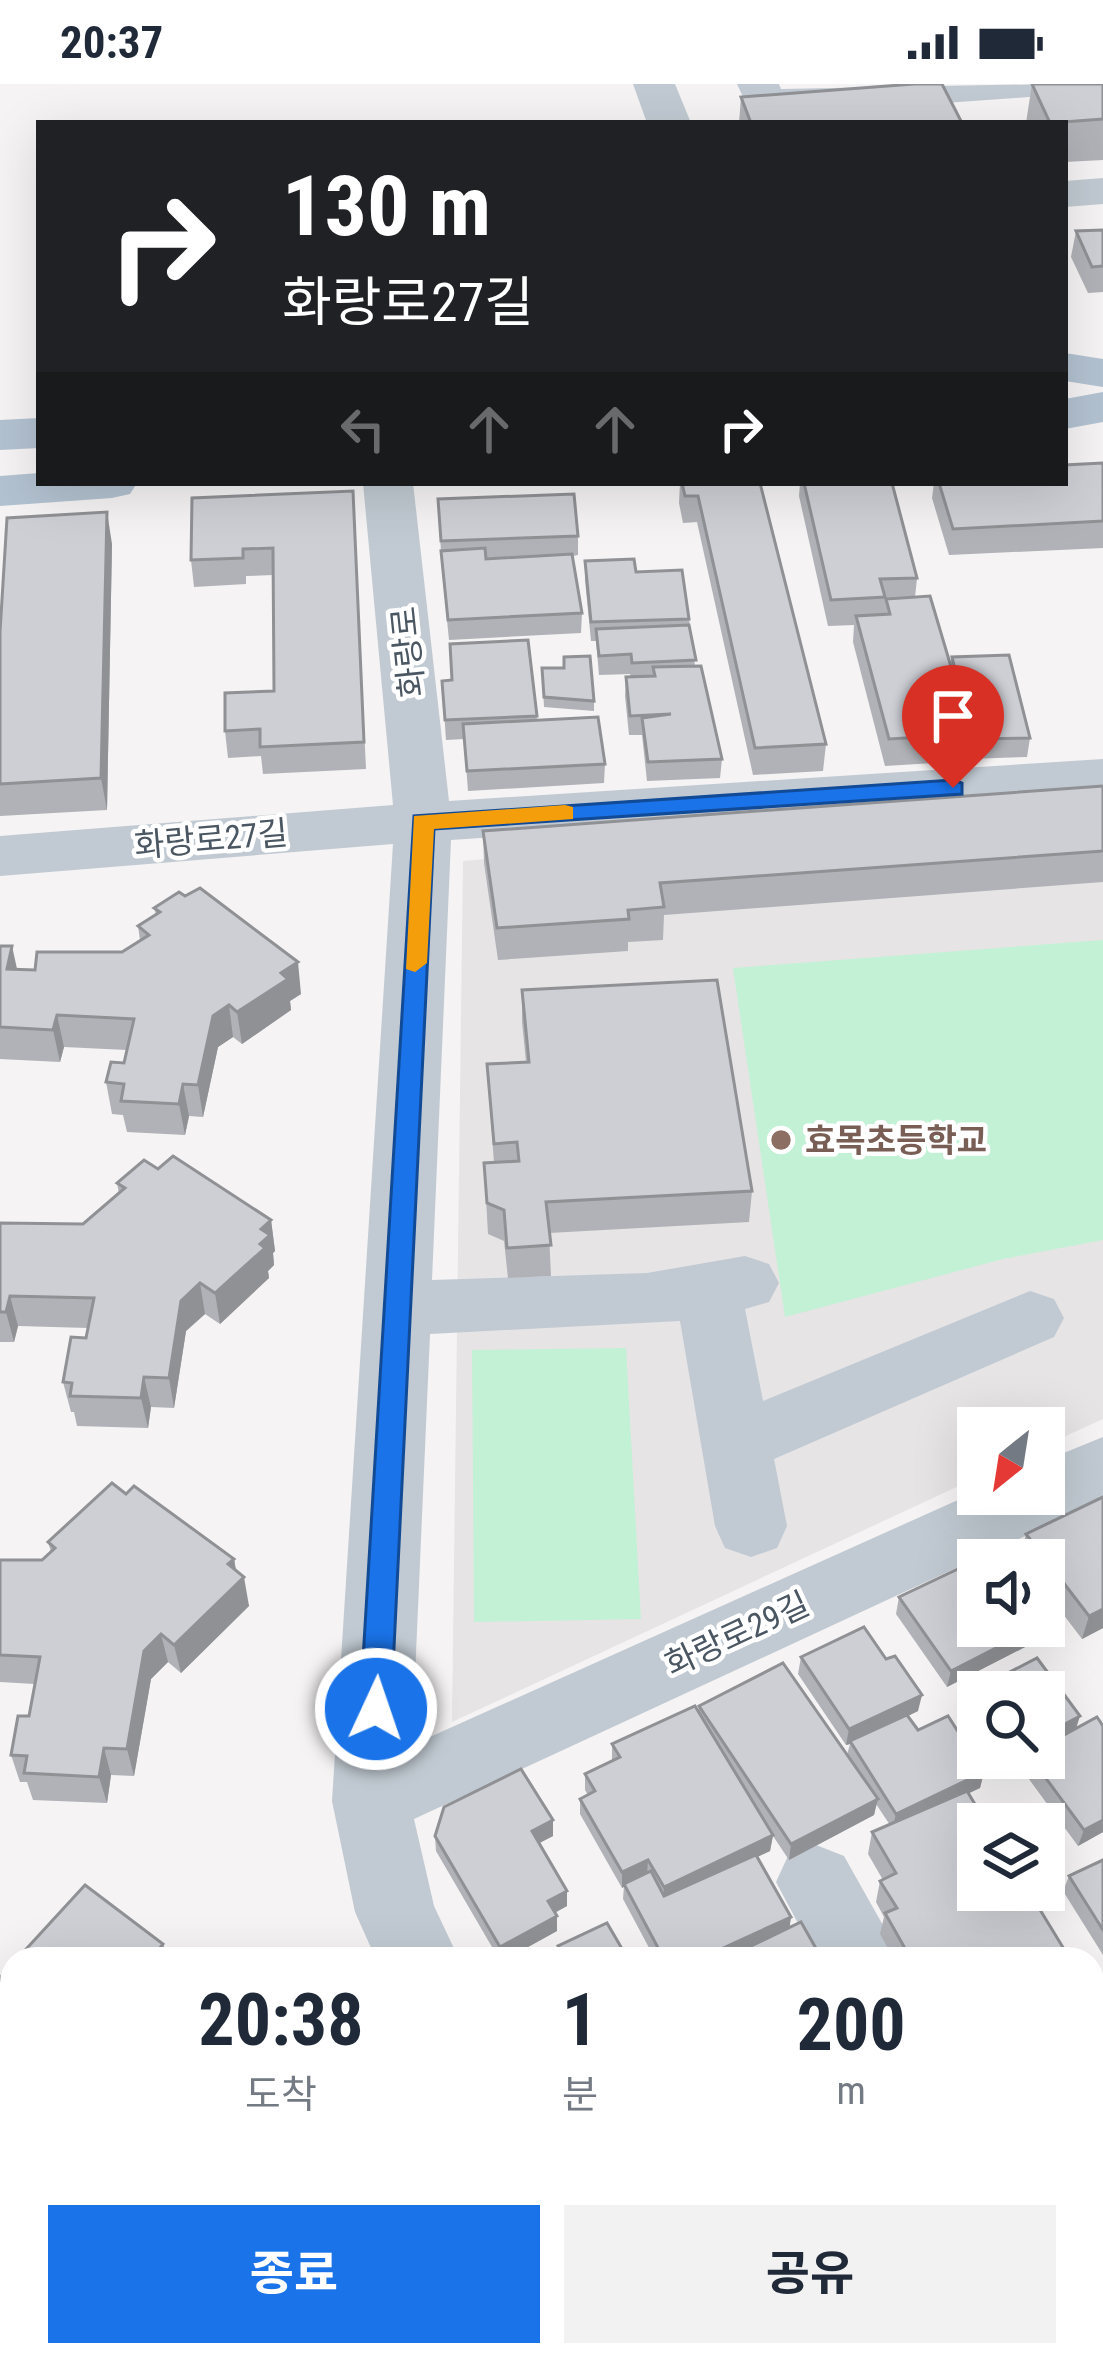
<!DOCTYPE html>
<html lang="ko">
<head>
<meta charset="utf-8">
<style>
	body { margin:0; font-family:"Roboto Condensed","Noto Sans KR",sans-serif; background:#f2f2f3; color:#1f2937; height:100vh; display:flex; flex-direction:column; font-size:45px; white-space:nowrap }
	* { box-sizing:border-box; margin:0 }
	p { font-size:39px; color:#747a83 }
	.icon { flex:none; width:66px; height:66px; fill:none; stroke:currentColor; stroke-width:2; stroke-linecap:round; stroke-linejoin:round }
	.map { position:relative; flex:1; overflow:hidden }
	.side { position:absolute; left:0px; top:1863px; width:1104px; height:420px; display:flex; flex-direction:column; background:#fff; border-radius:36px 36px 0 0; box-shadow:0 12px 48px #0002 }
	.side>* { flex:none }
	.banner { position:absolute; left:36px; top:36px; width:1032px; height:366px; border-radius:0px; box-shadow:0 12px 48px #0002; background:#202124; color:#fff; overflow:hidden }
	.needle { width:78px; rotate:210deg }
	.fabs { position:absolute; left:957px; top:1323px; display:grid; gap:24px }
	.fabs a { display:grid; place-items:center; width:108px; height:108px; border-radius:0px; background:#fff; box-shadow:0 12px 48px #0002; font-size:60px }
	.pin { position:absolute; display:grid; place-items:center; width:102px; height:102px; color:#fff; margin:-123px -51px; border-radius:50% 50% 50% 0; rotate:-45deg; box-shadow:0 0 12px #0007 }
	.pin .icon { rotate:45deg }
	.me { position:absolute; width:132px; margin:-66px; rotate:3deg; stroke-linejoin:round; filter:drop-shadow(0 0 9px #0008) }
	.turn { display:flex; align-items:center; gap:42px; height:252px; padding:0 48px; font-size:54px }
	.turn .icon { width:156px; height:156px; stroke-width:2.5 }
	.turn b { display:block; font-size:84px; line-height:102px }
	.lanes { display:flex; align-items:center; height:114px; padding:0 48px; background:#0003; justify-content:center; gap:60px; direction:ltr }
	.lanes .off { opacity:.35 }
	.eta { display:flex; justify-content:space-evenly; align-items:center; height:204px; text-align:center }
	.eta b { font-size:72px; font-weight:700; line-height:84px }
	.button { display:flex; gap:24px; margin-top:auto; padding:24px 48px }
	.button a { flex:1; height:138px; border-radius:0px; background:#1a73e8; color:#fff; font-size:48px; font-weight:700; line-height:138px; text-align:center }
	.button a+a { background:#f2f2f3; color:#1f2937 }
	.status { display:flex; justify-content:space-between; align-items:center; height:84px; padding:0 60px; background:#fff; direction:ltr }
	.status svg { height:33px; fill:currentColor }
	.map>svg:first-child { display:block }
	.education { fill:#e6e4e5 }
	.green { fill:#c3f1d5 }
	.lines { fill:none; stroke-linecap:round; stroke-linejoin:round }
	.minor { fill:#c1cad2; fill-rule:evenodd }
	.major { fill:#b3c2d1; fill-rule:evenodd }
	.wall { fill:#b0b2b7 }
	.shaded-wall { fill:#909195 }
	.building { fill:#cdcfd5; stroke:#909195; stroke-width:3 }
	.route { fill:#1a73e8; stroke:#114b97; stroke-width:3 }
	.slow { fill:#f59e0b }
	.education-dot { fill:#8d6e63; stroke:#fff; stroke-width:4.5 }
	.labels { text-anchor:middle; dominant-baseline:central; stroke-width:9; stroke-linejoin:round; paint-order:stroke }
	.street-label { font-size:33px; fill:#4a5661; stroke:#fff }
	.education-label { font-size:33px; font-weight:bold; fill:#785e54; stroke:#fff; text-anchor:start }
</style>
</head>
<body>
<div class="status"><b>20:37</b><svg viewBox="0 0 49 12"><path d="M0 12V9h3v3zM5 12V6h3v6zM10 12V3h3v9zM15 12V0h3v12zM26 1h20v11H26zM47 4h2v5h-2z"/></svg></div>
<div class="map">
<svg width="1103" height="2283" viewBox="0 0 1103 2283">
	<rect width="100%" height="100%" fill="#f5f3f3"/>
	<path class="education" d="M1103,722v613l-59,27v-18h-66v49l-526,245 11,-861z"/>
	<g class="green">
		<path d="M1103,856v300l-100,19 -218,58 -52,-349z"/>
		<path d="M626,1264l15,271 -167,3 -2,-272z"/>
	</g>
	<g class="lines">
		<g class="minor">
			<path d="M633,0h42l16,39h-44z"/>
			<path d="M737,0h42l2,5 269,-5 -6,9 -15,4 -264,19 -15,-4z"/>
			<path d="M1103,94v26l-38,3v-26z"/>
			<path d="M363,399h50l36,318 654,-42v38l-652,43 -19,440 215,-7 98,-17 24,8 10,19 -10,19 -24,7 18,92 267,-110 24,8 10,19 -10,19 -280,122 13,67 -10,22 -26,9 -26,-9 -10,-22 -35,-205 -250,13 -18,411 566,-254 66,3v-33l59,-24v63l-689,319 20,87 25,53h-83l-21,-47 -23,-111 61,-957 -393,32v-40l393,-31z"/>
			<path d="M816,1761l28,11 58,103h-85l-41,-77 12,-26z"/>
			<path d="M1092,2225l11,5v53h-50l-5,-12h44z"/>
			<path d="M568,2271h90l5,12h-90z"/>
		</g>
		<g class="major">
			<path d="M1065,269l38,6v28l-38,-6z"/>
			<path d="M1103,308v30l-38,7v-30z"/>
			<path d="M39,334v30l-39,2v-30z"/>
			<path d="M39,389v10h98l-7,11 -18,4 -112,8v-30z"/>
		</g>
	</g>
	<g class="wall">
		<path d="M1032,0h71v76l-38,2v-39h-39z"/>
		<path d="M741,13l221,26h-223z"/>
		<path d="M1103,146v62l-15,1 -17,-36 5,-26z"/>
		<path d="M1103,379v85l-154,7 -17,-57 2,-15h131z"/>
		<path d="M680,399h80l66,261 -3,27 -70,4 -56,-253 -14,1 -4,-20z"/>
		<path d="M800,399h92l25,95 -2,19 35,68 2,-8 78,81 -3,19 -59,2v-4l-1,6 -82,5 -32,-124 1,-17 -26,1 -29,-130z"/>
		<path d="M353,407l13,278 -103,5 -2,-18 -33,2 -3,-27 49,-40 -1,-116 -27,1v8l-52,3 -3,-27z"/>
		<path d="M438,415l140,37v19l-5,1 9,57 -1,20 -132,7 -7,-70z"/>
		<path d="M112,460l-5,266 -107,6v-184z"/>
		<path d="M585,477l51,11 53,47 6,47 27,93 -2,19 -73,3 -5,-46h-13l-4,-39 1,-19h5l-1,-3 -31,1 -3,-34h-5l-6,-61z"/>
		<path d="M528,556l9,80 68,44 -1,19 -136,8 -4,-52 -18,1 -4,-59 10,-1z"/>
		<path d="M564,583l30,34v10l-50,-4 -2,-39z"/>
		<path d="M1103,702v96l-439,33 -1,25 -35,2v9l-130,9 -14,-97 -1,-32z"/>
		<path d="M154,824l147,86 -11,7 1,9 -49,34 -9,-7 -15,10 -15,70 -14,-1 -4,19 -58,-3 -4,-17 -11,-1 -6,-32 18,-19 3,-13 -63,-3 -4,15 -60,-3v-113l17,23 18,1 87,-18 18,-12 -2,-14 18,-11z"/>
		<path d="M522,906l230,201 -3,31 -200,11 2,43 -43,2 -4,-37 -16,-7 -4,-71h10l-7,-99 39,-2 -4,-40z"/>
		<path d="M158,1085l113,51 4,31 -2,2 1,12 -6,6 1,7 -49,46 -15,-10 -19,17 -12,77 -23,-1 -3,21 -71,-2 -3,-14h-3l-8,-30 23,-44 2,-10 -70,-2 -4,16h-14v-119l83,1 36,-30 -2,-11z"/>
		<path d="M126,1410l108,65 2,11 13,36 -68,67 -13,-11 -17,17 -17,97 -23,-1 -4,28 -74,-3 -6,-18h-7l-9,-27 18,-39 6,-32 -35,-2v-122h42l9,-8 -3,-10z"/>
		<path d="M1103,1413v131l-21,11 -38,-50v-29h-22l-2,-2 6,-24z"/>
		<path d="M899,1513l132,33 -4,16 -80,41 -51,-73z"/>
		<path d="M801,1573l117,54 -10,5 10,14 66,42 -4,16 -12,5 102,166h-176l-14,-25 4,-17 -8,-15 4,-21 3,-1 -15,-26 4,-22 18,-7 -14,-21 -2,11 -85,45 -16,-24 -3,15 -13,6 34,60 -2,11 33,31h-167l-32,-60 1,-13 -2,2 -42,-74v-15l8,-4 -3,-5v-16l27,-13v-17l86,-32 1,-6 148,49 3,-11 -4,1 -48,-71z"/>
		<path d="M975,1606l101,39 27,-3v106l-25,14 -55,-75 4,-13h17l-66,-66v63l-20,-28 4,-17 9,-5z"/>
		<path d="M980,1674h45l-32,17z"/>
		<path d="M435,1752h118l-14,7 28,48v15l-12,7 2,3v15l-51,28h-7l-63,-108z"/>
		<path d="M1103,1776v95l-40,-64 6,-15z"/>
		<path d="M12,1881v317l-12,-1v-303z"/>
		<path d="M697,2271h44l-21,12h-16z"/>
	</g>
	<g class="shaded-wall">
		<path d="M107,428l5,32 -5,266 -6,-32z"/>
		<path d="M12,862l7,32 -12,-9z"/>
		<path d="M298,878l3,32 -11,7 1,9 -49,34 -5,-32 44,-39z"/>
		<path d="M229,921l4,32 -15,10 -15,70 -5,-32 15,-69z"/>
		<path d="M57,931l7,32 -4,15 -7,-32z"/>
		<path d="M183,1000l6,32 -4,19 -6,-31z"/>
		<path d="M271,1136l4,31 -2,2 1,12 -6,6 1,7 -49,46 -5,-31 46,-64z"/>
		<path d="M200,1199l5,31 -19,17 -12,77 -5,-30 12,-77z"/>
		<path d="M10,1212l8,30 -4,16 -8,-30z"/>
		<path d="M144,1293l7,30 -3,21 -7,-30z"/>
		<path d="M234,1475l4,24 6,-6 5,29 -68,67 -7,-28 54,-81z"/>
		<path d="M1103,1525v19l-21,11 7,-23z"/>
		<path d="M1031,1546l-4,16 -80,41 4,-16z"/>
		<path d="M161,1550l7,28 -17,17 -17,97 -7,-27 17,-98z"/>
		<path d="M922,1611l-4,16 -66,32 -2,-2v3l-4,1 3,-16z"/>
		<path d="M1080,1632l-5,16 -31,16v-13z"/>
		<path d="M104,1664l7,27 -4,28 -8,-26z"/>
		<path d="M999,1674h26l-32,17 4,-16z"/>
		<path d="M984,1688l-4,16 -88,42 4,-16z"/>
		<path d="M878,1715l-4,16 -85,45 2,-16z"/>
		<path d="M553,1736v16l-21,11v-16z"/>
		<path d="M1103,1736v12l-25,14 6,-16z"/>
		<path d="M773,1751l-3,16 -107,51 1,-15z"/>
		<path d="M648,1776l-1,15 -25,13v-16z"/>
		<path d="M567,1807v15l-19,10v-15z"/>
		<path d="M557,1832v15l-51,28h-5l-1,-12z"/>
		<path d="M791,1833l-2,15 -59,27h-31z"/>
		<path d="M163,1860l4,15h-13l-1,-2z"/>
		<path d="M1103,2089v14l-11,5v-14z"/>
		<path d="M722,2271h19l-21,12h-12l1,-5z"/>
	</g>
	<g class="building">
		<path d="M914,0h28l20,39h-211l-10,-26z"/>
		<path d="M1032,0h71v35l-53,4z"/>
		<path d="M1103,146v36l-11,1 -16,-36z"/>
		<path d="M1103,379v58l-150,8 -14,-46h126v-18z"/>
		<path d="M682,399h78l66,261 -71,4 -57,-252h-13z"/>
		<path d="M804,399h88l25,95 -37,1 5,18 -54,3z"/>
		<path d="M353,407l11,251 -104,5v-18l-35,2v-38l49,-2 -1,-143 -30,1v9l-52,2 1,-62z"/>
		<path d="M574,410l4,42 -137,5 -3,-42z"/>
		<path d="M107,428l-6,266 -101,6v-152l7,-114z"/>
		<path d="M485,464l1,11 86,-5 10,59 -134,7 -7,-69z"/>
		<path d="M634,475l2,13 46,-2 7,49 -98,3 -6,-61z"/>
		<path d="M930,512l41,138 -82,5 -33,-123 34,-2 -4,-15z"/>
		<path d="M689,541l7,35 -64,3 -1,-9 -32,2 -3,-27z"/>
		<path d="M528,556l9,76 -92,4 -3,-39 10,-1 -2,-36z"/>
		<path d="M1009,571l21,83 -58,1 -20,-82z"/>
		<path d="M590,572l4,45 -50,-4 -2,-29h22v-11z"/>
		<path d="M701,582l21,93 -74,3 -6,-44 29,-4 -41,2 -4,-39 29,-1 -2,-9z"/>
		<path d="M598,633l7,47 -138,7 -4,-47z"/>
		<path d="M1103,702v65l-443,32 4,24 -36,3 1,9 -132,9 -14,-97z"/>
		<path d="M200,804l98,74 -17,11 7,6 -51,33 -8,-7 -16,11 -15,69 -15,-1 -4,20 -58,-3 3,-17 -18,-2 5,-20 13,1 10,-44 -77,-4 -4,15 -53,-3v-81h12l-5,23 28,1 2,-18h85l27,-17 -11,-9 22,-14 -6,-4 25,-16 6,4z"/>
		<path d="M717,896l35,211 -206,11 5,43 -44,3 -3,-38 -17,-7 -3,-40 35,-2 -2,-19 -23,2 -7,-80 42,-2 -7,-72z"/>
		<path d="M173,1072l98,64 -10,9 9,6 -10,9 5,4 -50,45 -15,-10 -19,18 -12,77 -25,-1 -3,21 -71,-2 2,-13 -9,-1 8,-45 15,1 8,-40 -84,-2 -4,16h-6v-89l83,1 42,-36 -8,-5 27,-23 14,9z"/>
		<path d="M112,1399l14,11 8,-8 100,73 -6,5 16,13 -70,68 -13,-11 -17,17 -17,98 -23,-1 -5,29 -75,-4 3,-17 -16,-1 7,-39h11l11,-59 -40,-2v-95h42l13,-12 -7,-6z"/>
		<path d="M1103,1413v112l-14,7 -63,-82z"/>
		<path d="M979,1475l-1,67h51l2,4 -80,41 -52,-74z"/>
		<path d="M864,1543l22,32 9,-3 27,39 -73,34 -48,-72z"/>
		<path d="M1037,1574l43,58 -36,19v-43h-66v2l-3,-4z"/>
		<path d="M783,1579l95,136 -87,45 -92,-138z"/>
		<path d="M978,1618v30l-16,-22z"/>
		<path d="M695,1622l78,129 -109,52 -16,-27 -26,12 -42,-73 15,-8 -10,-17 35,-17 -8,-13z"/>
		<path d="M907,1631l11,15 30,-14 36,56 -88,42 -46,-73z"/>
		<path d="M1097,1633l6,9v94l-19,10 -53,-72h13v-12z"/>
		<path d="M521,1685l32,51 -21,11 35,60 -19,10 9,15 -57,31 -65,-111 9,-29z"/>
		<path d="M967,1707l20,33h-9v66h50l42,69h-159l-26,-46 12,-5 -17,-27 16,-8 -24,-41z"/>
		<path d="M756,1771l35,62 -92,42h-35l-40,-75 27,-13 13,25z"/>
		<path d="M1103,1776v70l-34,-54z"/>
		<path d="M85,1801l78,59 -10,13 3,2h-139z"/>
		<path d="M801,1838l21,37h-98z"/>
		<path d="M607,1839l21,36h-73l8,-4 -5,-9z"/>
		<path d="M12,1881v296h-12v-283z"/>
		<path d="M1092,1910l11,18v161l-11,5z"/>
		<path d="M83,2271h394l6,12h-402z"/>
		<path d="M705,2271h17l-13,7z"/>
	</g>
	<path class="route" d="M953,696l9,3v11l-528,35 -43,880 -4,10 -11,4 -12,-4 -4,-10 54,-893z"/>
	<path class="slow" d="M565,721l8,2v12l-139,10 -7,134 -12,9 -9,-3 8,-153z"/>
	<circle class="education-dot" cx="781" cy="1056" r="12"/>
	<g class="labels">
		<g class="street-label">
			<text transform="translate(408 568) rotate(-96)">화랑로</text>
			<text transform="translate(211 755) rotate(-5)">화랑로27길</text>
			<text transform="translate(737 1550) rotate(-25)">화랑로29길</text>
		</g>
		<g class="education-label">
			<text x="805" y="1056">효목초등학교</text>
		</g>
	</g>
</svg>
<div class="fabs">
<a><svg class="needle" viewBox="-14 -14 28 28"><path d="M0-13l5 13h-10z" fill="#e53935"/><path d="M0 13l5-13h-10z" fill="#747a83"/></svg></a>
<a><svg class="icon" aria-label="sound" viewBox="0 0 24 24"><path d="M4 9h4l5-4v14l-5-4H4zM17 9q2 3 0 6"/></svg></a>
<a><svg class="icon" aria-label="search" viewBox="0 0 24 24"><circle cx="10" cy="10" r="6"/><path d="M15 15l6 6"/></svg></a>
<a><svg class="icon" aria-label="layers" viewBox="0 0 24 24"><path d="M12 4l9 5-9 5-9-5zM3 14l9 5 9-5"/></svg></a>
</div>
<div class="pin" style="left:953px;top:704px;background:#d93025"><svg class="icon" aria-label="arrive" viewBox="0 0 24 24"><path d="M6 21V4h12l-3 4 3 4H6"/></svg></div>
<svg class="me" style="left:376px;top:1625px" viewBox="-20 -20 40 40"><circle r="17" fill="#1a73e8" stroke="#fff" stroke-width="3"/><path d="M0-11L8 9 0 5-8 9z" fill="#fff"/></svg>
<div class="banner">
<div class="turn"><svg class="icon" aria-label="right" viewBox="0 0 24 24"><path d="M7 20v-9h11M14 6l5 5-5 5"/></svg><div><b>130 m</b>화랑로27길</div></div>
<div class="lanes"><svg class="icon off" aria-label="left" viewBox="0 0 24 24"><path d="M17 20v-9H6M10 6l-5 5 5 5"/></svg><svg class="icon off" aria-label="ahead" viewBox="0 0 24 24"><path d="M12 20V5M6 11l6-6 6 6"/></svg><svg class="icon off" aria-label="ahead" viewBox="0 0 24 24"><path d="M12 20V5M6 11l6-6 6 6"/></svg><svg class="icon" aria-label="right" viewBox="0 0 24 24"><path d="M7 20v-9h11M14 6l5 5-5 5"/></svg></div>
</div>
<section class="side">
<div class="eta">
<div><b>20:38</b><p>도착</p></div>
<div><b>1</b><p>분</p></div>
<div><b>200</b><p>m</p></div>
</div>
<div class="button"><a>종료</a><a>공유</a></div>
</section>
</div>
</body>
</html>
